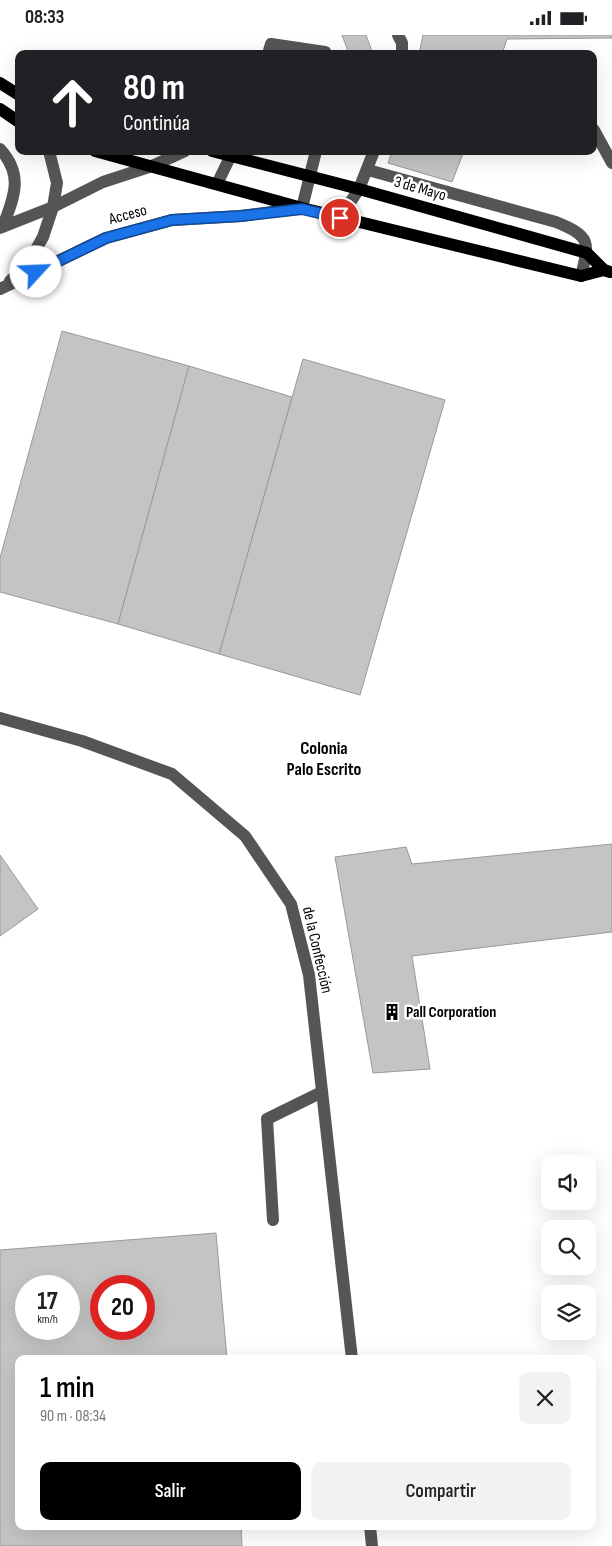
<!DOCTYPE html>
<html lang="es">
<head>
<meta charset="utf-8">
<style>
	body { margin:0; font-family:"Sofia Sans Condensed",sans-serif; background:#f2f2f2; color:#202124; height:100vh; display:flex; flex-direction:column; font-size:19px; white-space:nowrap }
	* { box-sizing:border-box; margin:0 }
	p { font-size:16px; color:#757577 }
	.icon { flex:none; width:28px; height:28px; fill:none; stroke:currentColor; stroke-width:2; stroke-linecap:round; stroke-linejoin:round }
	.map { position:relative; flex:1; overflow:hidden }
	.drawer { position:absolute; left:15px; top:1320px; width:581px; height:175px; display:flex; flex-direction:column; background:#fff; border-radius:10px; box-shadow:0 5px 20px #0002 }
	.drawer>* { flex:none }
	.guide { position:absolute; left:15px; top:15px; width:582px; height:105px; border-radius:10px; box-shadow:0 5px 20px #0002; background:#202124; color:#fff; overflow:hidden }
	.fabs { position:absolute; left:541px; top:1120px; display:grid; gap:10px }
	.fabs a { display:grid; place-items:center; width:55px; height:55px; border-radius:10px; background:#fff; box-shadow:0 5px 20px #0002; font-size:25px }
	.speed { position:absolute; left:15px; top:1240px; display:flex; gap:10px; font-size:25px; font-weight:700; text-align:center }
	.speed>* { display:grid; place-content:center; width:65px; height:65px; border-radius:50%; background:#fff; box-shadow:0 5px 20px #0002; line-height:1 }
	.speed small { font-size:12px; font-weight:400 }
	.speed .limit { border:8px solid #d22; background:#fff; color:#111 }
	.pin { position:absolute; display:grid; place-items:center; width:42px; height:42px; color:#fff; margin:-21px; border:2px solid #fff; border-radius:50%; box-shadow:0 1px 5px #0007 }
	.me { position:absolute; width:55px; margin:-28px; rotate:65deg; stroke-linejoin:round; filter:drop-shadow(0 0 4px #0008) }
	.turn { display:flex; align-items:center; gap:18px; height:105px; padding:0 25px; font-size:22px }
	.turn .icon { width:65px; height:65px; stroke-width:2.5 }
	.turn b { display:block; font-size:35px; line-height:42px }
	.round { display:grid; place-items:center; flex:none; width:52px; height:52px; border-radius:10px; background:#f2f2f2 }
	.summary { display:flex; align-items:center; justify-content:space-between; height:85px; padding:0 25px }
	h1 { font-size:30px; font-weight:600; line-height:38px; color:#000 }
	.primary-button { display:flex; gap:10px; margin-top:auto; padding:10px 25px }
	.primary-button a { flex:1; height:58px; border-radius:10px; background:#000; color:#fff; font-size:20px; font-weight:600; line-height:58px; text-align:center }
	.primary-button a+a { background:#f2f2f2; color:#202124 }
	.status { display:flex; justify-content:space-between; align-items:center; height:35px; padding:0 25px; background:#fff; direction:ltr }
	.status svg { height:14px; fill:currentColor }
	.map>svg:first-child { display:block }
	.building { fill:#c4c4c4; stroke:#999; fill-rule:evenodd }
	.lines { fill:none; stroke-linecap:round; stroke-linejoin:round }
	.minor { stroke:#555; stroke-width:12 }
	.major { stroke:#000; stroke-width:12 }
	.route-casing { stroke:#114b97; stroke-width:12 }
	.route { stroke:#1a73e8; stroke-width:9 }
	.labels { text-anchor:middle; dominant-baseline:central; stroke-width:5; stroke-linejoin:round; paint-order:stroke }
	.street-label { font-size:16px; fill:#000; stroke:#fff }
	.poi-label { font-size:16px; font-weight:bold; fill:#000; stroke:#fff; text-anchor:start }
	.neighbourhood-label { font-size:18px; font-weight:bold; fill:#000; stroke:#fff }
</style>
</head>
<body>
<div class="status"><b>08:33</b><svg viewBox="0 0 49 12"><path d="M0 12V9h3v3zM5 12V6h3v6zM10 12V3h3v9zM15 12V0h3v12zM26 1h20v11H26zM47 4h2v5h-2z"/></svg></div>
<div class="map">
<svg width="612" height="1511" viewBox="0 0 612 1511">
	<rect width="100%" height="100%" fill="#fff"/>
	<g class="building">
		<path d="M342,0h24l7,19h-24z"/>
		<path d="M423,0h189v3l-105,1 -5,15h-83z"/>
		<path d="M392,116h72l-12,31 -64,-19z"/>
		<path d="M62,296l127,35 -71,258 -118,-32v-34z"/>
		<path d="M303,324l142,41 -85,295 -141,-41z"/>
		<path d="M189,331l103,31 -73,257 -101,-30z"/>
		<path d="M612,809v88l-200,24 18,113 -57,4 -38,-216 71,-10 6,17z"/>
		<path d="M0,820l38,54 -38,27z"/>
		<path d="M216,1198l11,126h-208v167h222l1,20h-242v-296zM26,1251h43v43h-43zM101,1251h43v43h-43z"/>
	</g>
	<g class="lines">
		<g class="minor">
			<path d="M398,0l4,8v11"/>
			<path d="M268,19l3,-10 54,8v2"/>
			<path d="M594,95l18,33"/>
			<path d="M0,114c24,26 14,48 3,77"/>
			<path d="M368,135l188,52c34,14 34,19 25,54"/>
			<path d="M217,149l16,-33"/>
			<path d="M340,183l19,-29 15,-38"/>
			<path d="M0,193l53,-21 50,-25 49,-16 33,-15"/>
			<path d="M10,246l19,-19 14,-25 10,-30 4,-24 -8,-32"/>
			<path d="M0,254l106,-51 66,-18 69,-4 61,-8 14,-57"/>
			<path d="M0,683l82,23 90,33 73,62 46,68 18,71 43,384"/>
			<path d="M273,1185l-6,-101 55,-27"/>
			<path d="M370,1491l2,20"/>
		</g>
		<g class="major">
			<path d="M0,48l19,12"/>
			<path d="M0,74l19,13"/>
			<path d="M95,116l207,57 279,68 23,-6"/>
			<path d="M212,116l147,38 228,64 17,17 6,2"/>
		</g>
	</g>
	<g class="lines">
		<g class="route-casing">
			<path id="route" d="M36,237l70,-34 66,-18 69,-4 61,-7 38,9"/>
		</g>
		<use href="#route" class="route"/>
	</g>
	<defs>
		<g id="building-bare" transform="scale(1.35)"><path d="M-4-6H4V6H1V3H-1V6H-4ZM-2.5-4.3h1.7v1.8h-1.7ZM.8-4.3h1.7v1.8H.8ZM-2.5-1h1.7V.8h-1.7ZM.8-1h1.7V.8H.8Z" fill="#000" stroke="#fff" stroke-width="2.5" paint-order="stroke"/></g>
	</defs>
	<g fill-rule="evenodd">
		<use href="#building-bare" x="392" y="977"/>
	</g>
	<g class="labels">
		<g class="street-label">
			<text transform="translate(420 154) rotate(16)">3 de Mayo</text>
			<text transform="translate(128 180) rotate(-15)">Acceso</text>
			<text transform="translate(317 915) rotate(77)">de la Confección</text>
		</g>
		<g class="poi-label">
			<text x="406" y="977">Pall Corporation</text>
		</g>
		<g class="neighbourhood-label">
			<text x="324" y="713">Colonia<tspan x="324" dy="21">Palo Escrito</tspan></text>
		</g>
	</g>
</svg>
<div class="fabs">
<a><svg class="icon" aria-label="sound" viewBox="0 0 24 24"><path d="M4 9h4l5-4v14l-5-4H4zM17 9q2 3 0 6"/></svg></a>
<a><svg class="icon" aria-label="search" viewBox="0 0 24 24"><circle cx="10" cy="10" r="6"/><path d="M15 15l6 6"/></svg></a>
<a><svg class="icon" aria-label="layers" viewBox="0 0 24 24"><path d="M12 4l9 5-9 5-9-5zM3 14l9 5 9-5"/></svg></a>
</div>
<div class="speed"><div>17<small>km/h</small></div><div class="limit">20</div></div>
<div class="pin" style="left:340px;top:183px;background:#d93025"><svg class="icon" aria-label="arrive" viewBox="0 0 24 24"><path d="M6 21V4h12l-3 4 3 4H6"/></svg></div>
<svg class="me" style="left:36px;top:237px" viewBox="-20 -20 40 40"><circle r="19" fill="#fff"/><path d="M0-13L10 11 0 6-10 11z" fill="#1a73e8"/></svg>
<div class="guide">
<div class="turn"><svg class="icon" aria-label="ahead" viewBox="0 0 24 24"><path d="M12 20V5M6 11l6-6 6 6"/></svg><div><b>80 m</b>Continúa</div></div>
</div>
<section class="drawer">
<div class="summary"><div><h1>1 min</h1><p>90 m · 08:34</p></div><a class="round"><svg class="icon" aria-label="close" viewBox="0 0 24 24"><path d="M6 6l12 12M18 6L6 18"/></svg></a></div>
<div class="primary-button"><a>Salir</a><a>Compartir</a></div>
</section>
</div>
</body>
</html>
